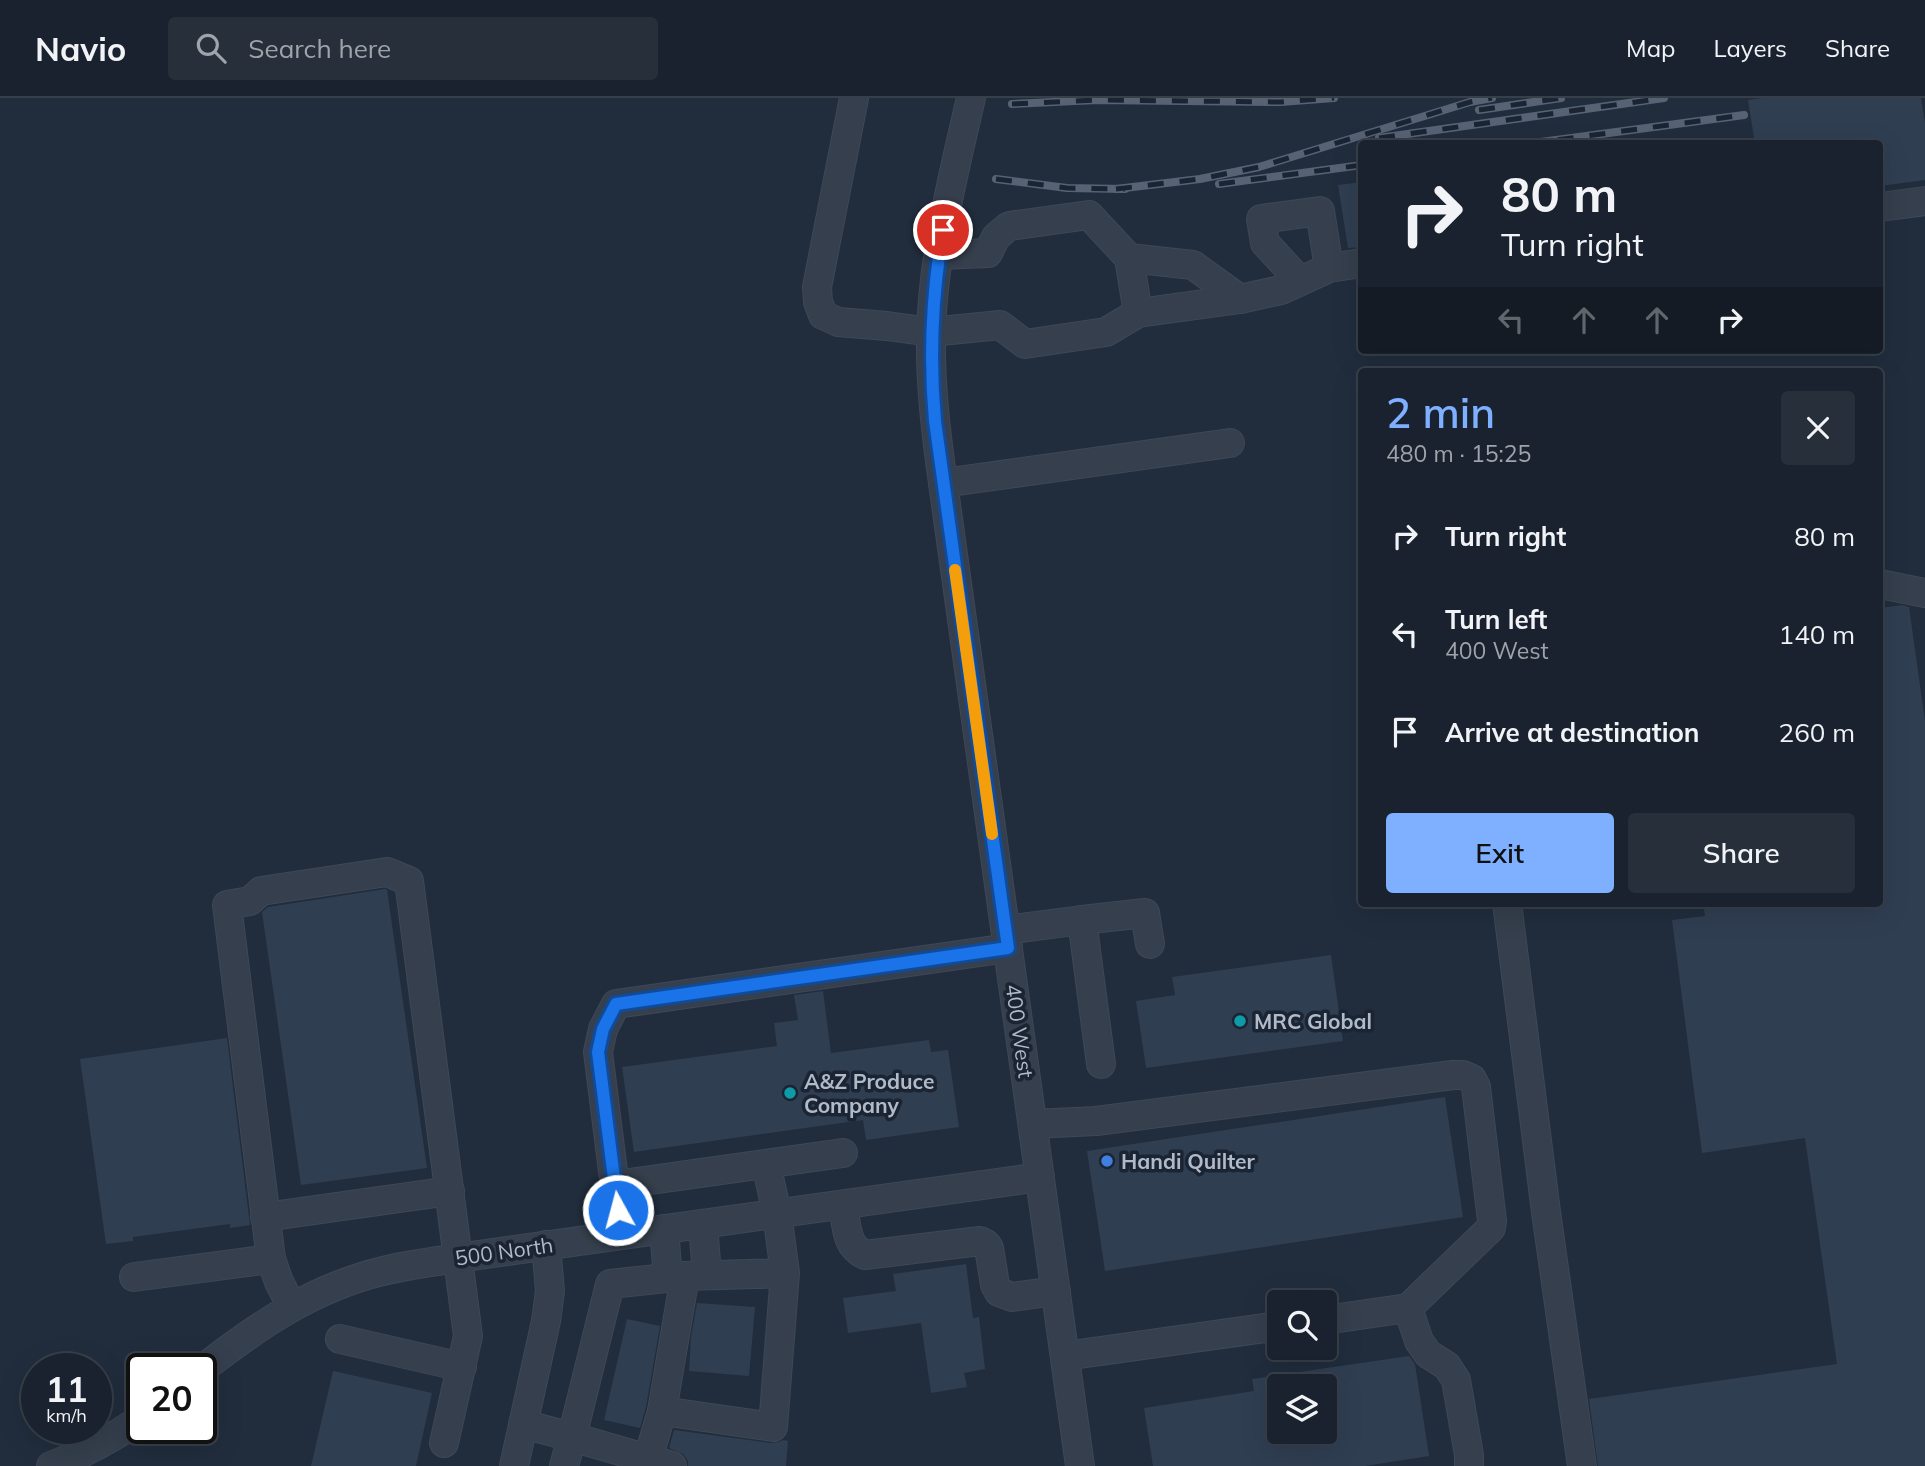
<!DOCTYPE html>
<html lang="en">
<head>
<meta charset="utf-8">
<style>
	body { margin:0; font-family:Mulish,sans-serif; background:#262f3a; color:#f1f3f6; height:100vh; display:flex; flex-direction:column; font-size:26px; white-space:nowrap }
	* { box-sizing:border-box; margin:0 }
	p { font-size:23px; color:#9fa4aa }
	.icon { flex:none; width:38px; height:38px; fill:none; stroke:currentColor; stroke-width:2; stroke-linecap:round; stroke-linejoin:round }
	.map { position:relative; flex:1; overflow:hidden }
	.side { position:absolute; left:1358px; top:270px; width:525px; height:539px; display:flex; flex-direction:column; background:#19222e; border-radius:7px; box-shadow:0 7px 28px #0002,0 0 0 2px #373f4a }
	.side>* { flex:none }
	.guide { position:absolute; left:1358px; top:42px; width:525px; height:214px; border-radius:7px; box-shadow:0 7px 28px #0002,0 0 0 2px #373f4a; background:#19222e; color:#f1f3f6; overflow:hidden }
	.controls { position:absolute; left:1267px; top:1192px; display:grid; gap:14px }
	.controls a { display:grid; place-items:center; width:70px; height:70px; border-radius:7px; background:#19222e; box-shadow:0 7px 28px #0002,0 0 0 2px #373f4a; font-size:35px }
	.speed { position:absolute; left:21px; top:1255px; display:flex; gap:14px; font-size:35px; font-weight:700; text-align:center }
	.speed>* { display:grid; place-content:center; width:91px; height:91px; border-radius:50%; background:#19222e; box-shadow:0 7px 28px #0002,0 0 0 2px #373f4a; line-height:1 }
	.speed small { font-size:18px; font-weight:400 }
	.speed .limit { border:4px solid #111; border-radius:10px; background:#fff; color:#111 }
	.pin { position:absolute; display:grid; place-items:center; width:60px; height:60px; color:#fff; margin:-30px; border:4px solid #fff; border-radius:50%; box-shadow:0 2px 7px #0007 }
	.me { position:absolute; width:77px; margin:-38px; rotate:353deg; stroke-linejoin:round; filter:drop-shadow(0 0 5px #0008) }
	.turn { display:flex; align-items:center; gap:24px; height:147px; padding:0 28px; font-size:32px }
	.turn .icon { width:91px; height:91px; stroke-width:2.5 }
	.turn b { display:block; font-size:49px; line-height:60px }
	.lanes { display:flex; align-items:center; height:66px; padding:0 28px; background:#0003; justify-content:center; gap:35px; direction:ltr }
	.lanes .off { opacity:.35 }
	.round { display:grid; place-items:center; flex:none; width:74px; height:74px; border-radius:7px; background:#262f3a }
	.headline { display:flex; align-items:center; justify-content:space-between; height:119px; padding:0 28px }
	h1 { font-size:42px; font-weight:600; line-height:52px; color:#7fafff }
	.cta { display:flex; gap:14px; margin-top:auto; padding:14px 28px }
	.cta a { flex:1; height:80px; border-radius:7px; background:#7fafff; color:#111; font-size:28px; font-weight:600; line-height:80px; text-align:center }
	.cta a+a { background:#262f3a; color:#f1f3f6 }
	ul { padding:0; list-style:none }
	li { display:flex; align-items:center; gap:21px; height:98px; padding:0 28px }
	li div { flex:1 }
	li b { display:block; font-size:26px }
	li em { font-style:normal }
	header { display:flex; align-items:center; gap:42px; box-sizing:border-box; height:98px; padding:0 35px; background:#19222e; border-bottom:2px solid #373f4a }
	header strong { font-size:33px }
	nav { display:flex; gap:38px; margin-inline-start:auto; font-size:24px }
	.search { width:490px; height:63px; background:#262f3a; display:flex; align-items:center; gap:18px; box-sizing:border-box; padding:0 24px; border-radius:7px; color:#9fa4aa; font-size:26px }
	.map>svg:first-child { display:block }
	.building { fill:#303e52; fill-rule:evenodd }
	.lines { fill:none; stroke-linecap:round; stroke-linejoin:round }
	.minor-casing { stroke:#3e4856; stroke-width:30 }
	.minor { stroke:#353f4d; stroke-width:28 }
	.rail-casing { stroke:#576375; stroke-width:8 }
	.rail { stroke:#1a2432; stroke-width:5; stroke-dasharray:16; stroke-linecap:butt }
	.route-casing { stroke:#114b97; stroke-width:18 }
	.route { stroke:#1a73e8; stroke-width:12 }
	.slow { stroke:#f59e0b; stroke-width:12 }
	.culture-dot { fill:#0f9aa8; stroke:#1a2432; stroke-width:2.5 }
	.shop-dot { fill:#3f7fe0; stroke:#1a2432; stroke-width:2.5 }
	.labels { text-anchor:middle; dominant-baseline:central; stroke-width:7; stroke-linejoin:round; paint-order:stroke }
	.poi-label { font-size:21px; font-weight:bold; fill:#b0bac9; stroke:#1a2432; text-anchor:start }
	.street-label { font-size:21px; fill:#b0bac9; stroke:#1a2432 }
</style>
</head>
<body>
<header>
<strong>Navio</strong>
<div class="search"><svg class="icon" aria-label="search" viewBox="0 0 24 24"><circle cx="10" cy="10" r="6"/><path d="M15 15l6 6"/></svg>Search here</div>
<nav><a>Map</a><a>Layers</a><a>Share</a></nav>
</header>
<div class="map">
<svg width="1925" height="1368" viewBox="0 0 1925 1368">
	<rect width="100%" height="100%" fill="#212d3d"/>
	<g class="building">
		<path d="M1762,0h159l4,25v57l-45,6v-42h-125l-7,-44z"/>
		<path d="M1362,84v65l-14,1 -10,-63z"/>
		<path d="M1902,507l7,2 16,114v745h-327l-9,-67 248,-35 -32,-226 -103,15 -30,-233 33,-4 -2,-13h177v-295z"/>
		<path d="M385,791l2,1 40,278 -126,17 -39,-273 6,-5z"/>
		<path d="M1331,857l12,86 -197,27 -10,-67 39,-6 -3,-18z"/>
		<path d="M823,893l8,62 98,-13 2,12 17,-2 11,77 -93,13 -3,-20 -229,32 -12,-85 155,-21 -3,-23 24,-3 -4,-25z"/>
		<path d="M227,940l23,187 -20,3v-4l-97,13v4l-27,3 -26,-185z"/>
		<path d="M1445,999l18,120 -358,54 -18,-120z"/>
		<path d="M966,1166l7,54 6,-1 6,52 -21,4 3,14 -36,6 -10,-70 -73,10 -5,-35 53,-7 -3,-17z"/>
		<path d="M697,1205l58,4 -6,69 -60,-5 2,-34z"/>
		<path d="M627,1221l33,7 -14,81 -6,21 -36,-8z"/>
		<path d="M1409,1258l6,8 14,92 -64,10h-212l-9,-58 110,-17 -2,-12zM1279,1288h46v46h-46z"/>
		<path d="M333,1273l99,22 -16,73h-105z"/>
		<path d="M674,1332l97,13 8,-1 4,-2 5,1 -2,25h-98v-5l-5,-7 -14,-6z"/>
	</g>
	<g class="lines">
		<g class="minor-casing">
			<g id="minor">
				<path d="M854,0l-37,189 1,15 5,13 15,7 49,4 44,6 69,-7 25,19 81,-12 32,-19 102,-14 41,-9 48,-22 33,-5"/>
				<path d="M971,0c-18,78 -38,156 -40,236 -1,50 5,99 12,149l137,983"/>
				<path d="M1880,109l45,-6"/>
				<path d="M939,157l49,-2 8,-16 13,-11 80,-11 40,43 64,7 47,34"/>
				<path d="M1129,160l9,55"/>
				<path d="M1300,183l-35,-38 -4,-24 59,-8 9,57"/>
				<path d="M943,385l287,-40"/>
				<path d="M1880,486l45,9"/>
				<path d="M1507,805l39,309 36,254"/>
				<path d="M1082,822l63,-7 5,31"/>
				<path d="M1006,832l76,-10 19,144"/>
				<path d="M1033,1026l63,-3 357,-46h10l9,4 4,8 16,134 -1,7 -83,80 -83,12"/>
				<path d="M766,1066l11,49 8,60 -12,154 -111,-16 23,-135 100,-3"/>
				<path d="M615,1087l228,-32"/>
				<path d="M843,1107c4,20 2,41 22,50l115,-14 6,3 3,4 6,37 4,7 13,5 44,-6"/>
				<path d="M265,1119l185,-26"/>
				<path d="M703,1126l4,51"/>
				<path d="M664,1131l4,49"/>
				<path d="M621,1137l-23,-183 5,-23 13,-25 392,-56"/>
				<path d="M134,1179l137,-18"/>
				<path d="M292,1209l-13,-25 -8,-23 -44,-354 23,-4 11,-10 126,-19 22,9 59,455 -24,107"/>
				<path d="M1408,1210l11,33 9,13 19,12 9,14 13,75v11"/>
				<path d="M340,1241l122,28"/>
				<path d="M1065,1258l214,-30"/>
				<path d="M201,1272c57,-44 111,-82 182,-99 25,-6 50,-9 74,-13l583,-81"/>
				<path d="M523,1326l49,13 -8,29"/>
				<path d="M648,1361l14,-48"/>
				<path d="M51,1368c33,-12 62,-28 91,-48"/>
				<path d="M514,1368l32,-145 4,-30 -4,-46"/>
				<path d="M672,1368l-100,-29 38,-153 75,-8"/>
			</g>
		</g>
		<use href="#minor" class="minor"/>
		<g class="rail-casing">
			<g id="rail">
				<path d="M1012,6l85,-4 183,2 54,-4"/>
				<path d="M1479,12l82,-12"/>
				<path d="M1379,40l285,-40"/>
				<path d="M1526,46l218,-29"/>
				<path d="M996,81l71,9 58,1"/>
				<path d="M1219,86l143,-19"/>
				<path d="M1116,91l84,-10 59,-12 211,-65 22,-4"/>
			</g>
		</g>
		<use href="#rail" class="rail"/>
	</g>
	<g class="lines">
		<g class="route-casing">
			<path id="route" d="M618,1112l-20,-158 5,-23 13,-25 392,-56 -73,-527c-6,-65 -3,-127 8,-191"/>
		</g>
		<use href="#route" class="route"/>
		<path class="slow" d="M955,472l37,264"/>
	</g>
	<g class="culture-dot">
		<circle cx="1240" cy="923" r="7"/>
		<circle cx="790" cy="995" r="7"/>
	</g>
	<circle class="shop-dot" cx="1107" cy="1063" r="7"/>
	<g class="labels">
		<g class="poi-label">
			<text x="1254" y="923">MRC Global</text>
			<text x="804" y="983">A&amp;Z Produce<tspan x="804" dy="24">Company</tspan></text>
			<text x="1121" y="1063">Handi Quilter</text>
		</g>
		<g class="street-label">
			<text transform="translate(1020 933) rotate(82)">400 West</text>
			<text transform="translate(504 1153) rotate(-8)">500 North</text>
		</g>
	</g>
</svg>
<div class="controls">
<a><svg class="icon" aria-label="search" viewBox="0 0 24 24"><circle cx="10" cy="10" r="6"/><path d="M15 15l6 6"/></svg></a>
<a><svg class="icon" aria-label="layers" viewBox="0 0 24 24"><path d="M12 4l9 5-9 5-9-5zM3 14l9 5 9-5"/></svg></a>
</div>
<div class="speed"><div>11<small>km/h</small></div><div class="limit">20</div></div>
<div class="pin" style="left:943px;top:132px;background:#d93025"><svg class="icon" aria-label="arrive" viewBox="0 0 24 24"><path d="M6 21V4h12l-3 4 3 4H6"/></svg></div>
<svg class="me" style="left:618px;top:1112px" viewBox="-20 -20 40 40"><circle r="17" fill="#1a73e8" stroke="#fff" stroke-width="3"/><path d="M0-11L8 9 0 5-8 9z" fill="#fff"/></svg>
<div class="guide">
<div class="turn"><svg class="icon" aria-label="right" viewBox="0 0 24 24"><path d="M7 20v-9h11M14 6l5 5-5 5"/></svg><div><b>80 m</b>Turn right</div></div>
<div class="lanes"><svg class="icon off" aria-label="left" viewBox="0 0 24 24"><path d="M17 20v-9H6M10 6l-5 5 5 5"/></svg><svg class="icon off" aria-label="ahead" viewBox="0 0 24 24"><path d="M12 20V5M6 11l6-6 6 6"/></svg><svg class="icon off" aria-label="ahead" viewBox="0 0 24 24"><path d="M12 20V5M6 11l6-6 6 6"/></svg><svg class="icon" aria-label="right" viewBox="0 0 24 24"><path d="M7 20v-9h11M14 6l5 5-5 5"/></svg></div>
</div>
<section class="side">
<div class="headline"><div><h1>2 min</h1><p>480 m · 15:25</p></div><a class="round"><svg class="icon" aria-label="close" viewBox="0 0 24 24"><path d="M6 6l12 12M18 6L6 18"/></svg></a></div>
<ul>
<li><svg class="icon" aria-label="right" viewBox="0 0 24 24"><path d="M7 20v-9h11M14 6l5 5-5 5"/></svg><div><b>Turn right</b></div><em>80 m</em></li>
<li><svg class="icon" aria-label="left" viewBox="0 0 24 24"><path d="M17 20v-9H6M10 6l-5 5 5 5"/></svg><div><b>Turn left</b><p>400 West</p></div><em>140 m</em></li>
<li><svg class="icon" aria-label="arrive" viewBox="0 0 24 24"><path d="M6 21V4h12l-3 4 3 4H6"/></svg><div><b>Arrive at destination</b></div><em>260 m</em></li>
</ul>
<div class="cta"><a>Exit</a><a>Share</a></div>
</section>
</div>
</body>
</html>
